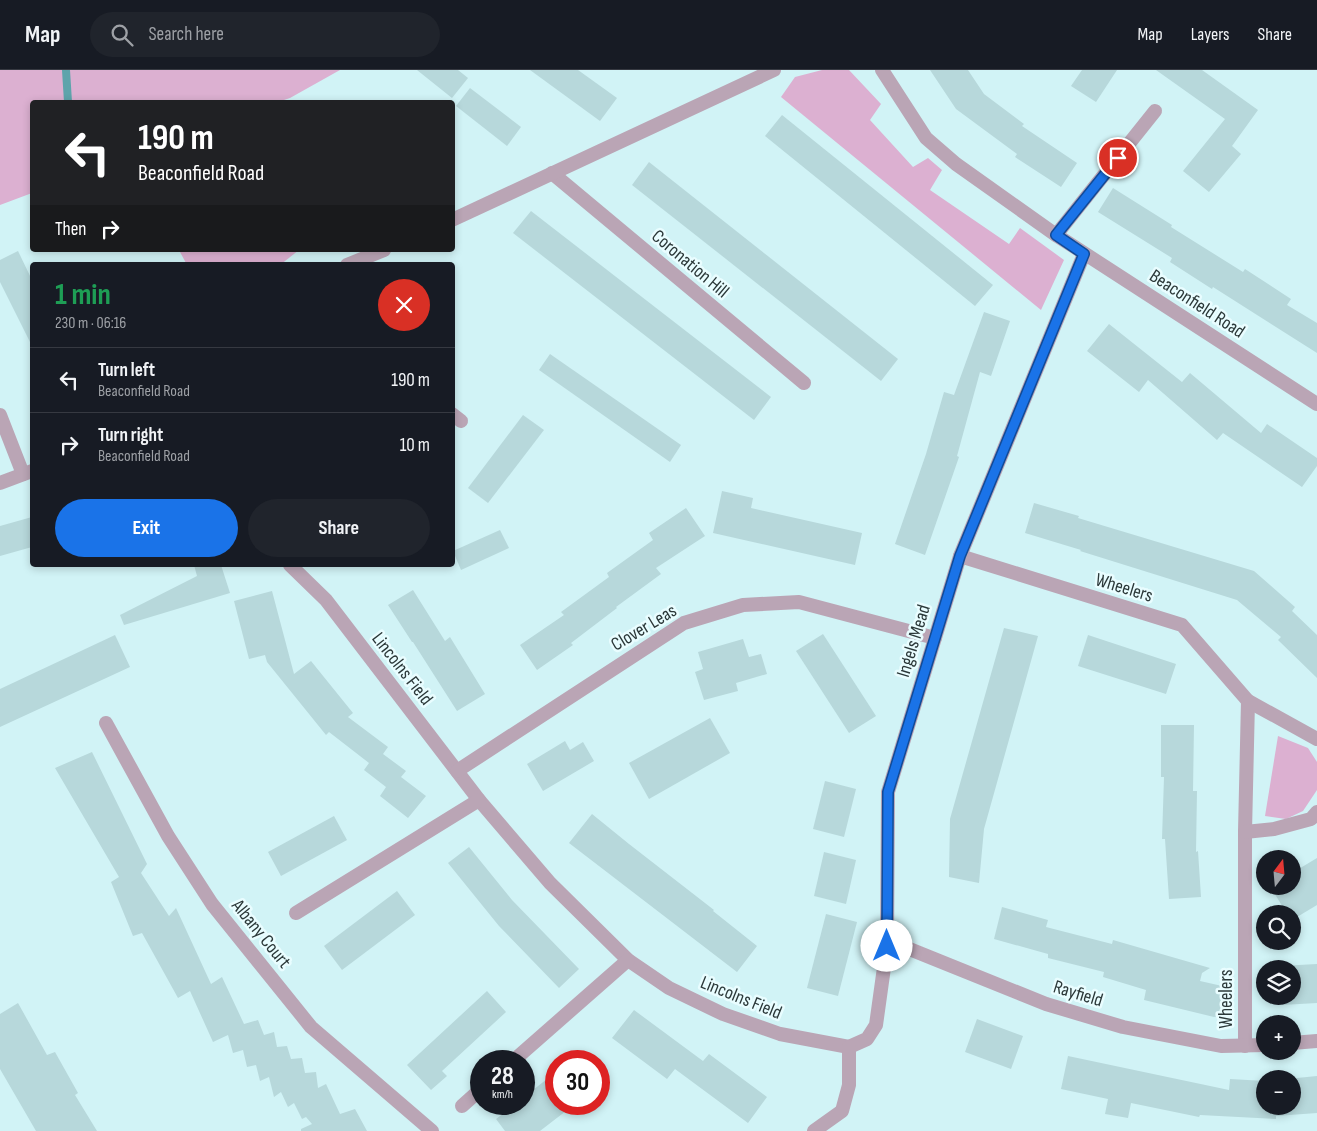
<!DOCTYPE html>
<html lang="en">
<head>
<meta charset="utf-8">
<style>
	body { margin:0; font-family:"Sofia Sans Condensed",sans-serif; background:#20242c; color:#f1f3f6; height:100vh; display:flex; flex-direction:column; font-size:19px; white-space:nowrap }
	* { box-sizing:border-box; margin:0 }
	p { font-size:16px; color:#9ea1a6 }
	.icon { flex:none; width:28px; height:28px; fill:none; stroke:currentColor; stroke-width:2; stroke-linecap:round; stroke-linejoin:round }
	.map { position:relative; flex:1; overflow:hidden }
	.panel { position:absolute; left:30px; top:192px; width:425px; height:305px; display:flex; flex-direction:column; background:#171b24; border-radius:5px; box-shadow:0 2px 8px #0003 }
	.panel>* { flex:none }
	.banner { position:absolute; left:30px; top:30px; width:425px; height:152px; border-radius:5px; box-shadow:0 2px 8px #0003; background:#202124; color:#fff; overflow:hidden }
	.needle { width:32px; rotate:16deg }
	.fabs { position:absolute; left:1256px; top:780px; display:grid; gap:10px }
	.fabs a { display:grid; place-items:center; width:45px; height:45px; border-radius:50%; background:#171b24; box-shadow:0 2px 8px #0003; font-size:25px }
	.speed { position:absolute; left:470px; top:980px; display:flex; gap:10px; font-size:25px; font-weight:700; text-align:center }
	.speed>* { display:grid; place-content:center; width:65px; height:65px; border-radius:50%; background:#171b24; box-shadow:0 2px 8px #0003; line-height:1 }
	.speed small { font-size:12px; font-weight:400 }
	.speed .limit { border:8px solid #d22; background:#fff; color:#111 }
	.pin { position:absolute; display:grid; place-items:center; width:42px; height:42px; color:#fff; margin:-21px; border:2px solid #fff; border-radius:50%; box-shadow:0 1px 5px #0007 }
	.me { position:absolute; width:55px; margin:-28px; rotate:0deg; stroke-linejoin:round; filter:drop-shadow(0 0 4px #0008) }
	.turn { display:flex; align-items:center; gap:18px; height:105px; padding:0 25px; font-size:22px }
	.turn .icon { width:65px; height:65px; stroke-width:2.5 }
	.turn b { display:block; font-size:35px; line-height:42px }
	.then { display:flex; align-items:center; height:48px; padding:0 25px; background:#0003; gap:10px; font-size:19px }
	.round { display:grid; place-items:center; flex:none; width:52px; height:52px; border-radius:26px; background:#20242c }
	.overview { display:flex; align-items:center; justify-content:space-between; height:85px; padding:0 25px }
	h1 { font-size:30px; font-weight:700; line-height:38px; color:#1e9e55 }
	.button { display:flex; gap:10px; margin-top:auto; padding:10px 25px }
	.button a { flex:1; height:58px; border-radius:30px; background:#1a73e8; color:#fff; font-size:20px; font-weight:700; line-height:58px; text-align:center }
	.button a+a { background:#20242c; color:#f1f3f6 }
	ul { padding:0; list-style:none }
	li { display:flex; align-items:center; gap:15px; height:65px; padding:0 25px; border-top:1px solid #363941 }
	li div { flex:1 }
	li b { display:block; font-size:19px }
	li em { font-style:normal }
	header { display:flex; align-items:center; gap:30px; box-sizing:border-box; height:70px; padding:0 25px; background:#171b24; border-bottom:1px solid #363941 }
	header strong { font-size:24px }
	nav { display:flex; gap:28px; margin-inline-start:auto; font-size:18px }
	.search { width:350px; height:45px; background:#20242c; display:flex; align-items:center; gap:12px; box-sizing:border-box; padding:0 18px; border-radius:28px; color:#9ea1a6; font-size:19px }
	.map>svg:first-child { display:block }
	.green { fill:#dcb0d1 }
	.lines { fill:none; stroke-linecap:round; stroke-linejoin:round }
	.stream { stroke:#5ea4ab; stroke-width:8 }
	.building { fill:#b7d8db }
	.minor { stroke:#baa5b5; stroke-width:14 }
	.route-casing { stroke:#114b97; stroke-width:12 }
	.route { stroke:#1a73e8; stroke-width:9 }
	.labels { text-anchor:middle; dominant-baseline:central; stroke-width:5; stroke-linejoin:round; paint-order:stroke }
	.street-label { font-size:19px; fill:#2b3839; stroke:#e9fdff }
</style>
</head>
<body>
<header>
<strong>Map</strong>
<div class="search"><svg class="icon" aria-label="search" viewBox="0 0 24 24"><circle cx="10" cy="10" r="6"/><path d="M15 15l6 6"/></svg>Search here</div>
<nav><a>Map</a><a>Layers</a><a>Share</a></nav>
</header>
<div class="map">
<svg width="1317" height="1061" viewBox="0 0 1317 1061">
	<rect width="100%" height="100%" fill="#d1f3f6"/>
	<g class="green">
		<path d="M0,0h340l-50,28 -12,4h-246v91l-32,12z"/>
		<path d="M822,0h27l32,34 -11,16 43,47 15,-9 14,12 -12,20 79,54 11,-16 44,32 -23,50 -260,-213 14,-20z"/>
		<path d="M179,180h120l-19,15h-93z"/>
		<path d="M1278,666l30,12 9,14v28l-14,21 -17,8 -21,-3z"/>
	</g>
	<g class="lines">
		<path class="stream" d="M66,0l2,32"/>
	</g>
	<g class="building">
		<path d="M417,0h41l10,8 -16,20z"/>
		<path d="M530,0h48l39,28 -17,23z"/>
		<path d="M930,0h38l16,24 40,30 -2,2 55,37 -16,24 -46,-30 2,-3 -61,-45z"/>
		<path d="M1082,0h35l-21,32 -25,-16z"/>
		<path d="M1156,0h46l56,40 -26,36 9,8 -32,38 -26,-21 42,-52z"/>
		<path d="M470,18l51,39 -14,19 -51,-40z"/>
		<path d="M782,45l211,170 -18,21 -210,-170z"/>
		<path d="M649,92l249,197 -17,22 -249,-196z"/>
		<path d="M1113,118l59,37 -1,2 72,45 2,-3 46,30 -4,6 30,18v30l-104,-66 -1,2 -42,-27 2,-4 -74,-46z"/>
		<path d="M531,141l240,186 -17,23 -241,-187z"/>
		<path d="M18,181l14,29v66l-32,-64v-22z"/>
		<path d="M984,242l26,9 -19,55 -11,-4 -23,84 2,1 -34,98 -30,-11 31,-90 18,-62 10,3z"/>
		<path d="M1109,254l73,58 8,-9 71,60 6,-9 50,34v8l-15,21 -79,-54 -6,7 -69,-60 -9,12 -52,-41z"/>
		<path d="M550,284l131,91 -11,17 -131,-92z"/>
		<path d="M523,345l21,15 -56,73 -20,-15z"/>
		<path d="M722,421l31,7 -2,10 111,25 -7,32 -142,-32z"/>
		<path d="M1034,433l45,13 -1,2 176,53 41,36 -3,4 25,24v43l-39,-38 3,-3 -44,-37 -157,-49 1,-1 -56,-17z"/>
		<path d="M686,438l19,28 -49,32 5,6 -45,33 1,1 -46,35 2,2 -36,25 -17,-25 44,-30 -3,-3 48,-35 -2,-4 46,-33 -4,-7z"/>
		<path d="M32,447v30l-32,9v-30z"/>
		<path d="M500,460l9,18 -48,22 -8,-19z"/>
		<path d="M194,495h27l9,28 -106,32 -4,-10 77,-39z"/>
		<path d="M413,520l32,51 5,-4 35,57 -28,17 -44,-69h-1l-24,-37z"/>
		<path d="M272,521l22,83 17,-13 42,52 -5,4 40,30 -5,7 23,17 -5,6 25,19 -18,22 -28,-22 6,-9 -22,-17 5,-7 -40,-31 -3,3 -59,-73 -2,-7 -16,4 -15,-58z"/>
		<path d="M1004,558l34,8 -54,193 -5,54 -30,-6 1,-58z"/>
		<path d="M823,564l53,82 -27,17 -53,-82z"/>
		<path d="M115,565l15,32 -130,60v-38z"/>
		<path d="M1088,565l88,29 -10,30 -88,-28z"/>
		<path d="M743,569l6,18 12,-3 6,20 -31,9 2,8 -34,9 -9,-28 8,-3 -5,-17z"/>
		<path d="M710,648l20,35 -81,46 -20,-36z"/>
		<path d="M1161,655h33l-1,66h4l-1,61 2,-1 3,46 -32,2 -4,-60h-3l2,-62h-3z"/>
		<path d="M565,671l5,9 13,-8 11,19 -51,30 -16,-27z"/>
		<path d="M92,682l55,112 -6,9 28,43 7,-8 35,76 11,-7 22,47 14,-4 6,15 10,-3 3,15 10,-1 4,13 11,-1 3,15 11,-1 2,16 8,-4 14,30 15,-5 12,22h-66v-2l11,-5 -6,-7 -4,2 -8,-16 -6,4 -7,-15 -7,5 -5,-20 -9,4 -4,-16 -9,2 -4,-17 -10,3 -5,-18 -15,7 -23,-51 -12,7 -36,-65 -9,3 -22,-54 8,-5 -64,-109z"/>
		<path d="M825,711l31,8 -12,48 -31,-8z"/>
		<path d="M592,744l37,30 85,66 -1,1 44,35 -20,26 -168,-129z"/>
		<path d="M334,746l13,24 -66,36 -13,-24z"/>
		<path d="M469,777l43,53 67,69 -20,19 -60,-62 -51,-63z"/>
		<path d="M824,782l32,8 -10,44 -32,-8z"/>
		<path d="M1317,788v47l-25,15v-6h-5l-17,-28h22v-13z"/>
		<path d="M397,821l18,24 -73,55 -18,-24z"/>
		<path d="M1002,837l46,13 -2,7 66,17 1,-4 97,28 -8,5 -2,8 31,7 -2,19 -3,8 -12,2 -70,-17 2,-10 -43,-13 1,-5 -56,-14v-4l-54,-15z"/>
		<path d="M826,844l31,8 -19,74 -31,-8z"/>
		<path d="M1317,894v39l-35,2v-9h10v-27h-12v-3z"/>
		<path d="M487,921l19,21 -64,59 5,5 -16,14 -24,-25z"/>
		<path d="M18,933l29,52 8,-3 23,41 -3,2 22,36h-61l-36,-62v-55z"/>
		<path d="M634,940l69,51 6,-7 58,43 -19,26 -73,-54 -8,10 -55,-41z"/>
		<path d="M977,949l46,17 -12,33 -46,-17z"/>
		<path d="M1068,986l161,34 1,-11 35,2v25h27v-27h-5l30,-3v37l-41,3v3l-76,-4 -1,2 -68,-14 -3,15 -23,-4 3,-15 -47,-10z"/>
		<path d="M547,1009l9,12v13h19l-35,27h-35l-9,-12 20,-15h8v-7z"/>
	</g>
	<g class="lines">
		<g class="minor">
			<path d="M882,0l44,68 30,26 100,71 261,169"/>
			<path d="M552,103l252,210"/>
			<path d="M452,150l322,-150"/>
			<path d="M1056,165l99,-124"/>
			<path d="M347,195l37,-15"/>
			<path d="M452,344l9,7"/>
			<path d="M0,345l23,59"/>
			<path d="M0,413l32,-12"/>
			<path d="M960,486l222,69 66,76 -3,131v214"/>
			<path d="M290,495l36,35 153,200 71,83 78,77 41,28 54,26 57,20 69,13"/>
			<path d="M1248,631l69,38"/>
			<path d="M106,653l62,113 44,68 41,51 58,72 121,104"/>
			<path d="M457,701l227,-148 59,-18 56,-3 136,36"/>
			<path d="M1245,762l29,-3 37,-10 6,-7"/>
			<path d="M296,843l183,-113"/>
			<path d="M887,876l20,2 139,56 77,23 98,19 44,-1"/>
			<path d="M1292,973l25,-2"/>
			<path d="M849,977l18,-8 9,-14 11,-79 1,-154 72,-236 124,-302"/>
			<path d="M513,991l115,-101"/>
			<path d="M462,1036l19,-17"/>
			<path d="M814,1061l28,-20 7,-26v-38"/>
		</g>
	</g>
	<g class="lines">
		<g class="route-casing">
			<path id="route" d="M887,876l1,-154 72,-236 124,-302 -28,-19 62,-77"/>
		</g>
		<use href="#route" class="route"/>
	</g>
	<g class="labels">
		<g class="street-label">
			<text transform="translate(690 194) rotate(40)">Coronation Hill</text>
			<text transform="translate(1197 234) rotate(33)">Beaconfield Road</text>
			<text transform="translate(1124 518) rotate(17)">Wheelers</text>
			<text transform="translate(644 558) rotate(-31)">Clover Leas</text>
			<text transform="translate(914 571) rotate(-73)">Ingels Mead</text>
			<text transform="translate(402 599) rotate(52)">Lincolns Field</text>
			<text transform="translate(261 864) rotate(51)">Albany Court</text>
			<text transform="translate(1078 924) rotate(17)">Rayfield</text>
			<text transform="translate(741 928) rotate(22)">Lincolns Field</text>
			<text transform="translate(1226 929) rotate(-90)">Wheelers</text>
		</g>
	</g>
</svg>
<div class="fabs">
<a><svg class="needle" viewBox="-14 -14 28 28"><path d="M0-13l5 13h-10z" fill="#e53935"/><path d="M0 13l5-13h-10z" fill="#9ea1a6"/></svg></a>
<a><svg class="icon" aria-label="search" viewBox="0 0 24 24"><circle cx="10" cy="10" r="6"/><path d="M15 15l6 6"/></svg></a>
<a><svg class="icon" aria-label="layers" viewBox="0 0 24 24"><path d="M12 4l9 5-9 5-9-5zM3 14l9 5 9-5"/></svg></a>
<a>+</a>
<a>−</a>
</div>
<div class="speed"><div>28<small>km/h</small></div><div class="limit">30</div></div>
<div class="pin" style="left:1118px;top:88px;background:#d93025"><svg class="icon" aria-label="arrive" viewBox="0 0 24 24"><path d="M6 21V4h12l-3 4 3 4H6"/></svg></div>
<svg class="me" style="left:887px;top:876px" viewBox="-20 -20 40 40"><circle r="19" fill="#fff"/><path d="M0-13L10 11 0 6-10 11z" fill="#1a73e8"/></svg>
<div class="banner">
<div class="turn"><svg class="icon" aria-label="left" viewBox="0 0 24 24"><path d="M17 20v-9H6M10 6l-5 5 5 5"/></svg><div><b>190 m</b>Beaconfield Road</div></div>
<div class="then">Then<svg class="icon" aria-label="right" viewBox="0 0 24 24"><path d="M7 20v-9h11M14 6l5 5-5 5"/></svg></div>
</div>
<section class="panel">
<div class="overview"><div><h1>1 min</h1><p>230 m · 06:16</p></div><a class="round" style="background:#d93025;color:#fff"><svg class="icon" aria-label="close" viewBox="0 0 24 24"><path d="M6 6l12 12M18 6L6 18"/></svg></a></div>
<ul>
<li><svg class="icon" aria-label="left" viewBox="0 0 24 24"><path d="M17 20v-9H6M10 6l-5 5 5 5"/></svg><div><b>Turn left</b><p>Beaconfield Road</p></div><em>190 m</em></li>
<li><svg class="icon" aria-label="right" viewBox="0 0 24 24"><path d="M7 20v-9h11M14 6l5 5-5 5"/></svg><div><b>Turn right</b><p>Beaconfield Road</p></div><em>10 m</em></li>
</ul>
<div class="button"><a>Exit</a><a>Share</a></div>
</section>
</div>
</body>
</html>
